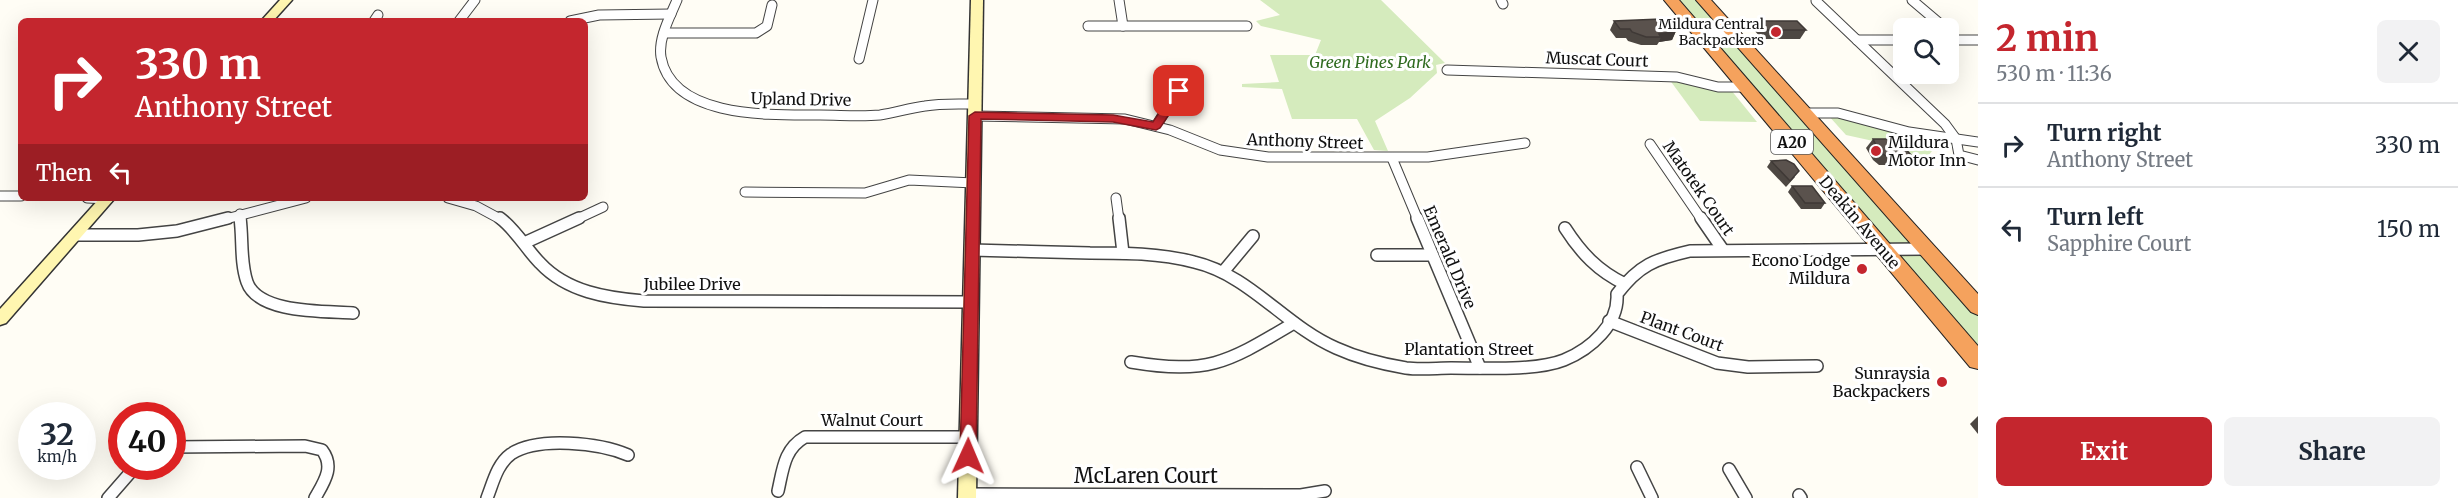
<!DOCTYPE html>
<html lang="en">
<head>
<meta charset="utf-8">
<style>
	body { margin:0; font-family:Merriweather,serif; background:#f2f2f3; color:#1f2937; height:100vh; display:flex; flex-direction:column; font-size:22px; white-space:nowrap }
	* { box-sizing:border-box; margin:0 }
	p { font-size:20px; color:#747a83 }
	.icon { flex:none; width:33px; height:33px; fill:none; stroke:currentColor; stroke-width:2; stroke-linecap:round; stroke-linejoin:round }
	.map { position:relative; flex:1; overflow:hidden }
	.sheet { display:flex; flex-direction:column; background:#fff; width:480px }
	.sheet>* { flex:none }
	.hud { position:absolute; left:18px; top:18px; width:570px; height:183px; border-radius:9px; box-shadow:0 6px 24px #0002; background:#c4262e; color:#fff; overflow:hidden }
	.controls { position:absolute; left:1893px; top:18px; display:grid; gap:12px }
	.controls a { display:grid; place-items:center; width:66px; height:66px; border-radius:9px; background:#fff; box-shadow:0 6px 24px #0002; font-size:30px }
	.speed { position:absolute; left:18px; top:402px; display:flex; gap:12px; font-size:30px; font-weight:700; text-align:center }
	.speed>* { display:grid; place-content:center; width:78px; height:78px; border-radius:50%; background:#fff; box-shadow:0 6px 24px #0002; line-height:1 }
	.speed small { font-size:15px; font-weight:400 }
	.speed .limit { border:9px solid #d22; background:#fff; color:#111 }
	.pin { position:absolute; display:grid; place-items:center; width:51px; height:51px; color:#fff; margin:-26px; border-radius:12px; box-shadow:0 3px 9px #0006 }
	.me { position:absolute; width:66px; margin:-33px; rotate:1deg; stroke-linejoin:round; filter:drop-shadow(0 0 4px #0008) }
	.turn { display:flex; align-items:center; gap:21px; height:126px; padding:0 18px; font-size:27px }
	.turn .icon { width:78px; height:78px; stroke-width:2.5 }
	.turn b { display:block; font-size:42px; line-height:51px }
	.then { display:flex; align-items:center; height:57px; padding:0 18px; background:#0003; gap:12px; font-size:22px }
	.round { display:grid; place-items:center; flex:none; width:63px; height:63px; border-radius:9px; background:#f2f2f3 }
	.overview { display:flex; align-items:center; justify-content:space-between; height:102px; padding:0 18px }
	h1 { font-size:36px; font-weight:700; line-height:45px; color:#c4262e }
	.action { display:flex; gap:12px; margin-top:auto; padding:12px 18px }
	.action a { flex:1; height:69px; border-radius:9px; background:#c4262e; color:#fff; font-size:24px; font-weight:700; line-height:69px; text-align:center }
	.action a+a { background:#f2f2f3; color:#1f2937 }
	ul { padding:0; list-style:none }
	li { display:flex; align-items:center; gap:18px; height:84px; padding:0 18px; border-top:2px solid #e0e1e3 }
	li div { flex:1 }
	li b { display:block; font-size:22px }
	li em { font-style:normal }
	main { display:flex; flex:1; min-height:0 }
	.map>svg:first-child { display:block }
	.green { fill:#d5ebbd }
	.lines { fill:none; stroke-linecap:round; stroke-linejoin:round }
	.street-far1-casing { stroke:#444; stroke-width:11 }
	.street-casing { stroke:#444; stroke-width:14 }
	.secondary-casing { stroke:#333; stroke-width:3 }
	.highway-casing { stroke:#222; stroke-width:2 }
	.street-far1 { stroke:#fff; stroke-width:9 }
	.street { stroke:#fff; stroke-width:11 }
	.secondary { fill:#fff6b0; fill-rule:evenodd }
	.highway { fill:#f5a25d; fill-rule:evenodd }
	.wall { fill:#4d4742 }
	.shaded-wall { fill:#3f3936 }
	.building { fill:#5a524d; stroke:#3f3936; stroke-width:1.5 }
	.route { fill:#c4262e; stroke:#7f191e; stroke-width:1.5 }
	.poi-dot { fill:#c4262e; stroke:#fff; stroke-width:2 }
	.labels { text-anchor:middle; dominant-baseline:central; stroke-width:6; stroke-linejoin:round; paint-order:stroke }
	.far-poi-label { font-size:14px; fill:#111; stroke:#fff; text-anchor:end }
	.shield { fill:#fff; stroke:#585858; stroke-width:1.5 }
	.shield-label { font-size:15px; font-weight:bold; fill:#111 }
	.street-label { font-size:16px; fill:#111; stroke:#fff }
	.park-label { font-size:16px; font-style:italic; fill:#2f6b1f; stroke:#fff }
	.poi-label { font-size:16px; fill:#111; stroke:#fff; text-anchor:end }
	.near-street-label { font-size:20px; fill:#111; stroke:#fff }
</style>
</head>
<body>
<main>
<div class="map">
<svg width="1978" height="498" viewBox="0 0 1978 498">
	<rect width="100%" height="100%" fill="#fffdf5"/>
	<g class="green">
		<path d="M1260,0h121l64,63 -9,2 1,8 -27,25 -35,23 13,30 -14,-1 -17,-31h-65l-10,-30 -40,-2v-3l37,-2 -9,-27h45l6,-15 -60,-14 -5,-5 24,-6z"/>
		<path d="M1677,0h22l24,29h-21z"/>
		<path d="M1725,37l5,1 184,205 -26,2 -177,-207z"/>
		<path d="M1669,79l62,11 26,32 -57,-1z"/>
		<path d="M1828,115l119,26 5,5 -8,1 -19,-5 -2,5 9,4 -4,5 -13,2 -10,-10 -59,-13z"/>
		<path d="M1896,255h26l56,59v39z"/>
	</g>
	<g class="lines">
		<g class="street-far1-casing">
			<g id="street-far1">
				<path d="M677,0c-7,17 -19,38 -16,57 11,62 111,58 159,58 20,0 40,2 60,0 15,-2 29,-7 45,-9 16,-3 33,-2 50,-2"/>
				<path d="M1119,0l4,26"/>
				<path d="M1501,0l2,4"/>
				<path d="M1912,0l33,28"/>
				<path d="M1816,1l129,123 11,15 3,16 19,5"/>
				<path d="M374,21l4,-6"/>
				<path d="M459,21l16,-21"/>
				<path d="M570,21l29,-6 72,-1"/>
				<path d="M1088,26h159"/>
				<path d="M664,33h92l11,-7 5,-21"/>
				<path d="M1700,34l33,-1"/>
				<path d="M1857,40h47"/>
				<path d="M1948,40h30"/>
				<path d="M859,59l14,-59"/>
				<path d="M1447,70l230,7 41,10h27"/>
				<path d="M1804,113h34l71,19 69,10"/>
				<path d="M975,116l150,3 45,11 50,20 48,7h160l97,-14"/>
				<path d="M1156,126l19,-31 16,-11"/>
				<path d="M1650,144l52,76"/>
				<path d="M1392,158l26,62"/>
				<path d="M745,192l120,1 44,-13 65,3"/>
				<path d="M0,196h21"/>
				<path d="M87,198l21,1"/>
				<path d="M448,198l28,8 26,14"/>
				<path d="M1116,198l3,22"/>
				<path d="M240,214l1,6"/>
				<path d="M222,220l84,-22"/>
				<path d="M575,220l28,-13"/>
			</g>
		</g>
		<g class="street-casing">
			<g id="street">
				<path d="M240,218c3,21 0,44 7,64 11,32 78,29 106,31"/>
				<path d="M500,218c17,13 26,31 40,45 27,29 67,35 104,38l327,1"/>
				<path d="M1119,218l4,35"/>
				<path d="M1417,218l63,150"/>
				<path d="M1701,218l22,32"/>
				<path d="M1565,228c16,25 33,43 60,56"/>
				<path d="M75,235h63l39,-4 51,-13"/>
				<path d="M524,243l55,-25"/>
				<path d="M972,250c39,1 79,2 118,3 35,0 69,0 104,9 56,13 91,64 142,86 22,10 46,16 70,20 15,2 31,0 45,0 31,0 86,3 113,-8 27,-11 55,-36 53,-66 22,-29 38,-35 73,-43l236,-2"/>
				<path d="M1377,255h55"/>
				<path d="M1223,272l30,-36"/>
				<path d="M1609,321l108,42 31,4 69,-1"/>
				<path d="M1131,362c79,13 97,0 163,-39"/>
				<path d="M172,447l133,-1 17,4c13,17 2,32 -7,48"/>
				<path d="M1637,467l15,31"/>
				<path d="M1729,469l17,29"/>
				<path d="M778,491c5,-22 6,-42 27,-54h163"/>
				<path d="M967,494l334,1 24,-4"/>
				<path d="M1799,495l2,3"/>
				<path d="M108,498l28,-32"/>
				<path d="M487,498c6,-15 10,-34 24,-44 27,-18 89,-11 117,1"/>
			</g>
		</g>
		<g class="secondary-casing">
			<g id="secondary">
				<path d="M280,0h12l-19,21h-12z"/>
				<path d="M971,0h12l-7,498h-18z"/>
				<path d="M100,198h15l-109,125 -6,2v-16z"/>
			</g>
		</g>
		<g class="highway-casing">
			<g id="highway">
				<path d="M1664,0h15l299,346v23l-8,-2z"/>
				<path d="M1696,0h15l267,294v21l-7,-3z"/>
			</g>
		</g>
		<use href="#street-far1" class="street-far1"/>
		<use href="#street" class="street"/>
		<use href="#secondary" class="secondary"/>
		<use href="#highway" class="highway"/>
	</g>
	<g class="wall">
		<path d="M1614,21l62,10 -4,9 -13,2 -2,3h-16l-13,-4 -2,-3h-10l-6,-8z"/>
		<path d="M1758,21l48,9 -6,9h-38l-9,-10z"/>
		<path d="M1873,139l21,6 18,11 -6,9h-27l-6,-5 -7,-12z"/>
		<path d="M1771,161l24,16 -9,10 -19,-20z"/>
		<path d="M1792,186l33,17 -4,6h-20l-13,-17z"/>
		<path d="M1978,416v18l-8,-10z"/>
	</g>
	<path class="shaded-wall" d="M1676,31l-4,9 -13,2 2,-5 -2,-3z"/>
	<g class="building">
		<path d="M1661,19l8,4 7,8 -17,3 2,3h-15l-14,-5 -2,-3h-10l-6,-8z"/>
		<path d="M1758,21h39l9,9h-39z"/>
		<path d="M1873,139h16l5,6h8l10,11h-26l-7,-5z"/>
		<path d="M1786,160l8,4 5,7 -9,10 -19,-20z"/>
		<path d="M1792,186h20l13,17h-20z"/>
	</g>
	<path class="route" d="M1179,88l6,3 -25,37 -4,2 -43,-8 -132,-3 -5,337 -2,5 -6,2 -6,-2 -2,-5 9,-340 6,-4 138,3 40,7 22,-33z"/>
	<g class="poi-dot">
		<circle cx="1776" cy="32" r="6"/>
		<circle cx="1876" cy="151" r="6"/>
		<circle cx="1862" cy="269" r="6"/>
		<circle cx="1942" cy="382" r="6"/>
	</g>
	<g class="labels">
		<g class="far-poi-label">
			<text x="1764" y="24">Mildura Central<tspan x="1764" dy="16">Backpackers</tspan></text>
		</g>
		<rect class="shield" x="1771" y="130" width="42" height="24" rx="4.5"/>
		<g class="shield-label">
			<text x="1792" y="142">A20</text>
		</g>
		<g class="street-label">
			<text transform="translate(1597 59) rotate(2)">Muscat Court</text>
			<text transform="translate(801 99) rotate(1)">Upland Drive</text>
			<text transform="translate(1305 141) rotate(2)">Anthony Street</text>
			<text transform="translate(1699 188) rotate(55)">Matotek Court</text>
			<text transform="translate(1860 222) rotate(50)">Deakin Avenue</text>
			<text transform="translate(1450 257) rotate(67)">Emerald Drive</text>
			<text x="692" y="284">Jubilee Drive</text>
			<text transform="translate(1682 331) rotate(20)">Plant Court</text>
			<text x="1469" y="349">Plantation Street</text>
			<text x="872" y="420">Walnut Court</text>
		</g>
		<g class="park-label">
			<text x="1370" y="62">Green Pines Park</text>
		</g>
		<g class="poi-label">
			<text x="1888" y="142" text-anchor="start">Mildura<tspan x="1888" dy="18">Motor Inn</tspan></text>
			<text x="1850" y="260">Econo Lodge<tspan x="1850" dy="18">Mildura</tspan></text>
			<text x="1930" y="373">Sunraysia<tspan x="1930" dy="18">Backpackers</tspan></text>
		</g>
		<g class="near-street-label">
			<text x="1146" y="475">McLaren Court</text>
		</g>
	</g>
</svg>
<div class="controls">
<a><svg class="icon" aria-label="search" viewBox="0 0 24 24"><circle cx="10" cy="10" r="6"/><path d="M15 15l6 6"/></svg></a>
</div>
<div class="speed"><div>32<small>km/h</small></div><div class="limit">40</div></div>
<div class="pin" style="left:1179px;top:91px;background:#d93025"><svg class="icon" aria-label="arrive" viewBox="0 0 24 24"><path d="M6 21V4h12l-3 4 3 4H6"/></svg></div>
<svg class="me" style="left:968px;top:456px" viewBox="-20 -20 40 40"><path d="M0-17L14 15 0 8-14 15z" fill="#c4262e" stroke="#fff" stroke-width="4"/></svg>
<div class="hud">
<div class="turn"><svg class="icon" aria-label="right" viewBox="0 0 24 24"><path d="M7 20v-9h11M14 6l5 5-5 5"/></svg><div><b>330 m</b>Anthony Street</div></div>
<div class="then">Then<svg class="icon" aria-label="left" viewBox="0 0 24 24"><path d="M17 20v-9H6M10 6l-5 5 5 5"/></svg></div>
</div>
</div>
<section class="sheet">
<div class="overview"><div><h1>2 min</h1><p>530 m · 11:36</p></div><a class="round"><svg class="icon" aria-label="close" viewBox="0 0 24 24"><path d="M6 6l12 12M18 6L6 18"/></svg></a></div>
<ul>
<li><svg class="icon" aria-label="right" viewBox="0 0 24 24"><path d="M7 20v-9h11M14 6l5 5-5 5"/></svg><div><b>Turn right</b><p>Anthony Street</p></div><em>330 m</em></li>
<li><svg class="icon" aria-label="left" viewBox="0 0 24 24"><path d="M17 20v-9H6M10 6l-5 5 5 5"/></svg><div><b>Turn left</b><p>Sapphire Court</p></div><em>150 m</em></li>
</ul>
<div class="action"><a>Exit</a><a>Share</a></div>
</section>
</main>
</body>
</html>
